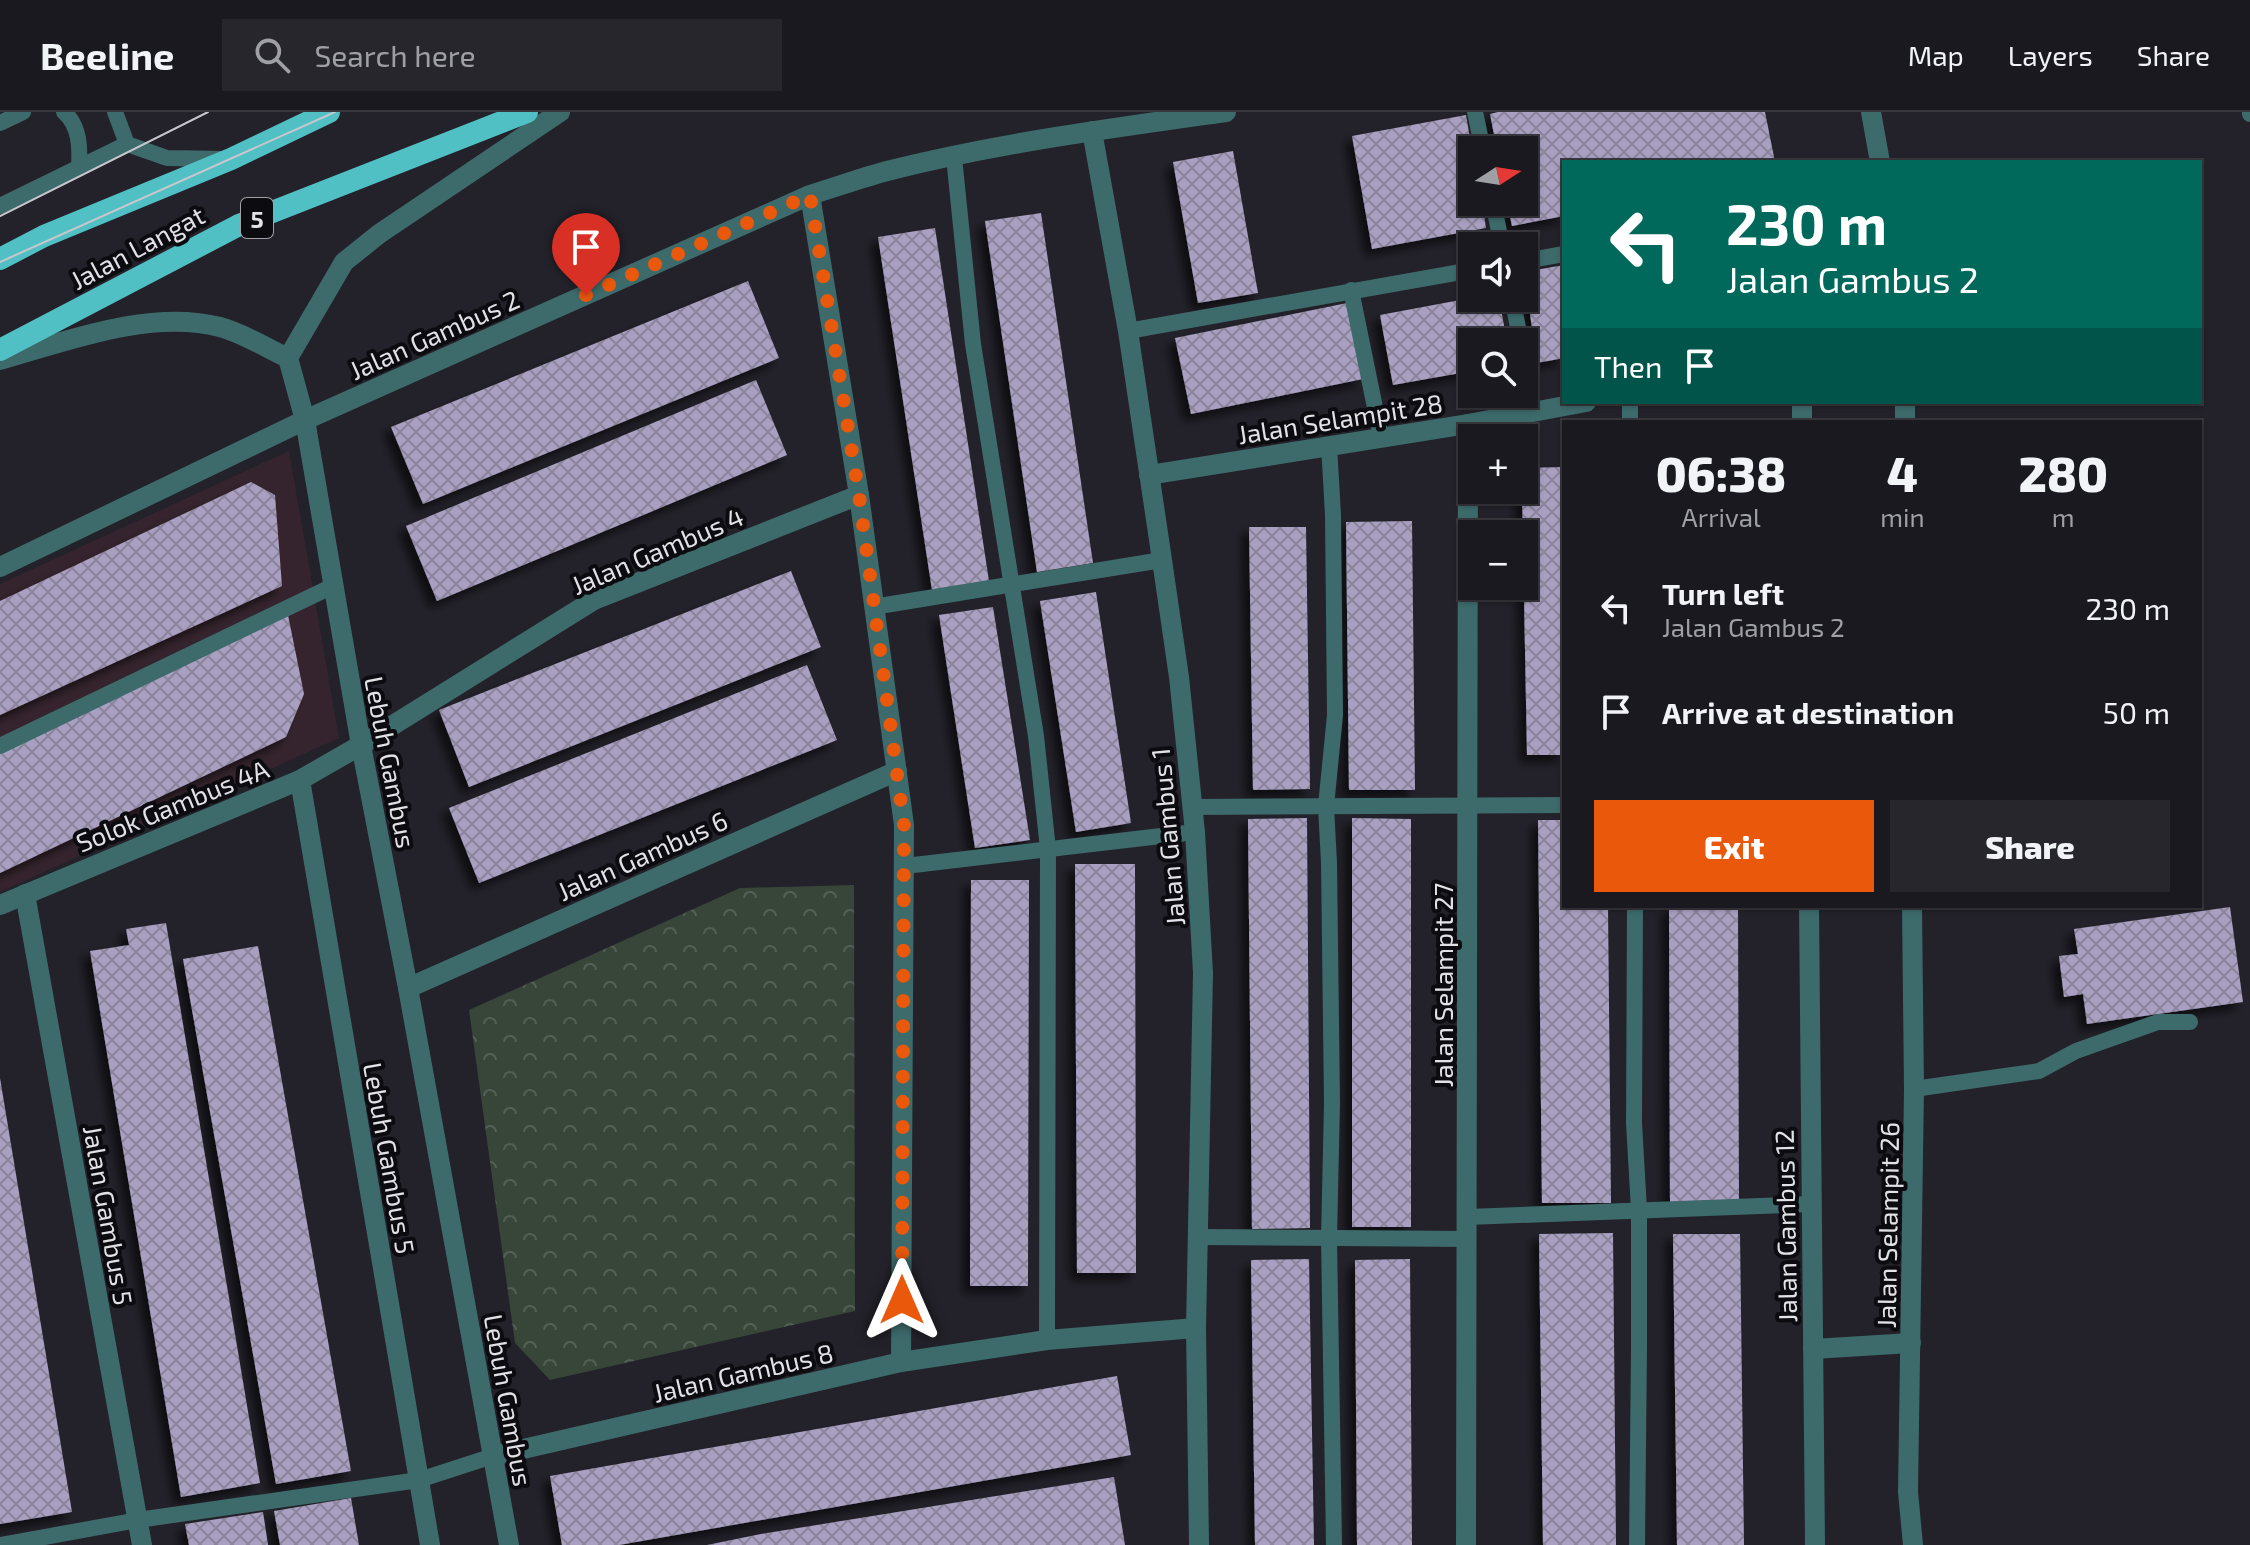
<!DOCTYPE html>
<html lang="en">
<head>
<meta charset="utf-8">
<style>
	body { margin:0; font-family:"Exo 2",sans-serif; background:#27262c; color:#f1f3f6; height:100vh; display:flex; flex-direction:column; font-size:30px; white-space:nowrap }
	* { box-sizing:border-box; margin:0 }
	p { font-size:26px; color:#9fa0a4 }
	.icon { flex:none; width:44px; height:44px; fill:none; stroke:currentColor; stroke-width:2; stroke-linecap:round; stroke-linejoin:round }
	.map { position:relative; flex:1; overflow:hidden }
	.details { position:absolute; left:1562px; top:308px; width:640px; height:488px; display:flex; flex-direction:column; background:#1a191f; border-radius:0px; box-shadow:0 2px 6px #0004,0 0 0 2px #38383d }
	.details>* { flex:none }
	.hud { position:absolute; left:1562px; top:48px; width:640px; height:244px; border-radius:0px; box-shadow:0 2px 6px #0004,0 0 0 2px #38383d; background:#00695c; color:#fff; overflow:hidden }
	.needle { width:52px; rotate:78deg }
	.buttons { position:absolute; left:1458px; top:24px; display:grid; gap:16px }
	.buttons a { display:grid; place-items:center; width:80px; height:80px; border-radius:0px; background:#1a191f; box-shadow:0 2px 6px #0004,0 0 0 2px #38383d; font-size:40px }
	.pin { position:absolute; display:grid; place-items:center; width:68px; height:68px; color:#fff; margin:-82px -34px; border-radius:50% 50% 50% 0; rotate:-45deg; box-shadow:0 0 8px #0007 }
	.pin .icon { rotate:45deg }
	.me { position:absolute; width:88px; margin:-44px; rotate:0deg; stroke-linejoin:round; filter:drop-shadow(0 0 6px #0008) }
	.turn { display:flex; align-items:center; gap:28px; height:168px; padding:0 32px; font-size:36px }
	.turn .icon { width:104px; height:104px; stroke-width:2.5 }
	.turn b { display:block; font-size:56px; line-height:68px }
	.then { display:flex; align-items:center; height:76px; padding:0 32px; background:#0003; gap:16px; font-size:30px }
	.eta { display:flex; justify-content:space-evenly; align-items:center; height:136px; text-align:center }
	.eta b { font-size:48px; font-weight:800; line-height:56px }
	.cta { display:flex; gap:16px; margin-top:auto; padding:16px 32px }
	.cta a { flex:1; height:92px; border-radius:0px; background:#ea580c; color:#fff; font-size:32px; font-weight:800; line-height:92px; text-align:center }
	.cta a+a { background:#27262c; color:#f1f3f6 }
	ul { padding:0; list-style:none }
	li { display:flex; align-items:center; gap:24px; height:104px; padding:0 32px }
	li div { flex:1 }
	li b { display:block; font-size:30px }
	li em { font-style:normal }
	header { display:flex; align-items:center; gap:48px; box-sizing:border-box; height:112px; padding:0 40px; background:#1a191f; border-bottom:2px solid #38383d }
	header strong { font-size:38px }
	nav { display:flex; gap:44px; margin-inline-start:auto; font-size:28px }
	.search { width:560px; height:72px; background:#27262c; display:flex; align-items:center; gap:20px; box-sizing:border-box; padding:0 28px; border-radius:0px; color:#9fa0a4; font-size:30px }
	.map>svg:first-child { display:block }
	.commercial { fill:#35242d }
	.park { fill:url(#park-crowns) }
	.building { fill:url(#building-cross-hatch); filter:url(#shadow) }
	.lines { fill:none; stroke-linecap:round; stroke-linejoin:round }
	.service { stroke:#3d6a6b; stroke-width:16 }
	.minor { stroke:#3d6a6b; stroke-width:20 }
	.tertiary { stroke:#3d6a6b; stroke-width:20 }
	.trunk { stroke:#50c0c4; stroke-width:22 }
	.tram { stroke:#c8c7cd; stroke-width:2 }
	.route { stroke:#ea580c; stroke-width:14; stroke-dasharray:0 25.2 }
	.labels { text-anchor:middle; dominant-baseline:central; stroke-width:8; stroke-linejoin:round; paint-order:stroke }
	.shield { fill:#0c0b0f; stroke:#a2a1a6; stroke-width:2 }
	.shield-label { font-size:24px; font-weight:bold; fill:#e2e1e7 }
	.street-label { font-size:26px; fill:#e2e1e7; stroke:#0c0b0f }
</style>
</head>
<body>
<header>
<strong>Beeline</strong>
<div class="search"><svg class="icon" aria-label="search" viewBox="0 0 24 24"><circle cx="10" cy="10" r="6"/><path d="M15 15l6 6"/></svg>Search here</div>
<nav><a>Map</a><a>Layers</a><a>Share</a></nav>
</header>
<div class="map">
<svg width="2250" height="1433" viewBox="0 0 2250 1433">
	<defs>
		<pattern id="park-crowns" width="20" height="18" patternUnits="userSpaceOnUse" patternTransform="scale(2)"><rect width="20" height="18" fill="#374639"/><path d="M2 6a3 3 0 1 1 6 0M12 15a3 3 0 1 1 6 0" fill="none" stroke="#546056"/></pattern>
		<pattern id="building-cross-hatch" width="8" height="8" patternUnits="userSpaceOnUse" patternTransform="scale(2)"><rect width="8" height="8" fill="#a9a0c1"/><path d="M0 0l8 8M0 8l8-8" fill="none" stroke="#8b849c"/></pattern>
		<filter id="shadow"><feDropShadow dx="-7" dy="7" stdDeviation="4" flood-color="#0009"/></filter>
	</defs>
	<rect width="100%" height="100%" fill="#232129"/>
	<path class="commercial" d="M289,339l50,287 -339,154v-308z"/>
	<path class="park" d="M854,773l1,426 -305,69 -35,-37 -46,-333 271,-122z"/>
	<g class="building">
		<path d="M1498,0h267l10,50h-211v54l-52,10 -5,-24h17v-52h-27l-7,-36z"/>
		<path d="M1466,3l6,35v52h10l4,26 -114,21 -20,-113z"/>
		<path d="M1233,39l25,142 -60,10 -25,-141z"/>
		<path d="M1041,101l52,350 -56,9 -52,-351z"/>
		<path d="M935,116l54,353 -57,9 -54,-353z"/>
		<path d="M1564,153v93l-27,5 -13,-91z"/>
		<path d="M748,169l31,77 -356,146 -32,-77z"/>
		<path d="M1471,186h28l8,44h-35v29l-79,14 -13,-70z"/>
		<path d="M1347,191l16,76 -172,35 -16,-76z"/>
		<path d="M756,268l31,75 -350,146 -31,-75z"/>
		<path d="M1564,355v288h-37l-5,-265h2v-22z"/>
		<path d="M251,370l24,13 7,91 -282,129v-114z"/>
		<path d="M1412,409l3,269h-66l-3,-268z"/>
		<path d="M1249,415h57l4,262 -57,1z"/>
		<path d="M791,459l30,76 -352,140 -30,-77z"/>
		<path d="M1096,480l35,231 -55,9 -36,-231z"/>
		<path d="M993,495l37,233 -55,8 -36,-233z"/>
		<path d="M288,503l16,79 -18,43 -286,136v-120z"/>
		<path d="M807,553l30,75 -358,143 -30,-75z"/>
		<path d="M1307,706l3,410 -58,1 -4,-410z"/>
		<path d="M1352,706l59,1v408h-59z"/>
		<path d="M1538,708h26v86h44l3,297h-69z"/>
		<path d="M1075,752h60l1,409h-59z"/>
		<path d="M971,768h58l-1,406h-58z"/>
		<path d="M1669,794h69l1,297h-69z"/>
		<path d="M2230,795l13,95 -156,22 -4,-30 -19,3 -5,-41 19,-2 -4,-25z"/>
		<path d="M166,811l94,560 -79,14 -91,-546 39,-6 -3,-16z"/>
		<path d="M258,834l93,525 -75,13 -93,-525z"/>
		<path d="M0,966l72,434 -72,12z"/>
		<path d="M1613,1121l3,312h-73l-4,-311z"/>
		<path d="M1673,1122h67l4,311h-67z"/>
		<path d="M1309,1147l5,286h-59l-4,-285z"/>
		<path d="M1410,1147l2,286h-55l-2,-285z"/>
		<path d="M1117,1264l14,79 -512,90h-57l-12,-69z"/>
		<path d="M1114,1365l11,68h-418l54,-11z"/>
		<path d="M351,1386l8,47h-79l-6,-34z"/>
		<path d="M263,1400l5,33h-79l-4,-21z"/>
	</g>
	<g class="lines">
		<g class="service">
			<path d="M64,0c16,14 16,36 15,56"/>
			<path d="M115,0l12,32 40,14 58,1"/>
			<path d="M1475,0l8,38"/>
			<path d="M2250,0v2"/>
			<path d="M0,11l23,-11"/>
			<path d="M954,45l19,187 63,392 12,113 -1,491"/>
			<path d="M1493,90l9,44"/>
			<path d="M0,94l127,-62"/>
			<path d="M1524,149l40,-7"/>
			<path d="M1351,178l30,147"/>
			<path d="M1512,186l9,44"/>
			<path d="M1128,219l344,-61"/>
			<path d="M1524,246l10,53"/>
			<path d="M1630,290v20"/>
			<path d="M1329,333l4,70 2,200 -9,91 3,57 3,240 -3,135 5,307"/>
			<path d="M873,495l289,-47"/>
			<path d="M0,634l333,-160"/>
			<path d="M1192,695l372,-2"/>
			<path d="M905,754l290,-34"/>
			<path d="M1635,794l-1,217 5,87v139l-2,196"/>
			<path d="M1914,977l125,-18 37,-20 82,-29h32"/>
			<path d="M1468,1105l343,-13"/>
			<path d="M1199,1125l269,2"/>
			<path d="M1,1433l137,-25 281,-40 74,-24"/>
		</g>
		<g class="minor">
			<path d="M1871,0l9,50"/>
			<path d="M1092,19l36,200 34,229 17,117 16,155 8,141 -7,355 3,217"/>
			<path d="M810,83l49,300 45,330 -3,537"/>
			<path d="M1802,290v20"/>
			<path d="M1905,290v20"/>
			<path d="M1149,363l319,-51 118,-22"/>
			<path d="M0,455l305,-147 505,-225c26,-8 51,-17 77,-24 111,-28 226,-43 339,-59"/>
			<path d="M300,668l130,765"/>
			<path d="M25,782l117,651"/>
			<path d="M0,793l300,-125 61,-35 233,-145 265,-105"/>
			<path d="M1809,794l6,639"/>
			<path d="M1912,794l2,183 -6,403 5,53"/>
			<path d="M408,876l489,-217"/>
			<path d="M1813,1237l98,-6"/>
			<path d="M493,1344l408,-94 146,-22 149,-12"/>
			<path d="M1466,1433l2,-1121"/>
		</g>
		<g class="tertiary">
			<path d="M0,248c67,-19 150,-51 220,-33 23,6 46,21 68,31"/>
			<path d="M509,1433l-101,-557 -47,-243 -56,-325 -17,-62 56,-96 35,-28 181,-122"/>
		</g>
		<g class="trunk">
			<path d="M0,147l44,-23 187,-77 98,-47"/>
			<path d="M0,238l239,-125 288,-113"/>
		</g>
		<g class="tram">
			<path d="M0,104l208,-104"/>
			<path d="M0,150l335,-150"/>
		</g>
	</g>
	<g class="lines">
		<path class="route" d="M586,183l224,-100 49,300 45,330 -2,475"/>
	</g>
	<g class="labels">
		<rect class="shield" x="241" y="86" width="32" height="40" rx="6"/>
		<g class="shield-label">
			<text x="257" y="106">5</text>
		</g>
		<g class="street-label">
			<text transform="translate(137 135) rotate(-28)">Jalan Langat</text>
			<text transform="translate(434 222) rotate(-24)">Jalan Gambus 2</text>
			<text transform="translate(1340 306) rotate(-9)">Jalan Selampit 28</text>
			<text transform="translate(657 438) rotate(-23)">Jalan Gambus 4</text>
			<text transform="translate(391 650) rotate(79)">Lebuh Gambus</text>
			<text transform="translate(172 693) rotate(-22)">Solok Gambus 4A</text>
			<text transform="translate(1167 725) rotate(-95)">Jalan Gambus 1</text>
			<text transform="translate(642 743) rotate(-24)">Jalan Gambus 6</text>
			<text transform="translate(1442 873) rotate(-90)">Jalan Selampit 27</text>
			<text transform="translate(390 1046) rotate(80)">Lebuh Gambus 5</text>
			<text transform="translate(109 1103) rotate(80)">Jalan Gambus 5</text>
			<text transform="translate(1887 1113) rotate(-89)">Jalan Selampit 26</text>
			<text transform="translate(1785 1114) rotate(-91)">Jalan Gambus 12</text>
			<text transform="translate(743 1260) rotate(-13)">Jalan Gambus 8</text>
			<text transform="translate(509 1288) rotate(80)">Lebuh Gambus</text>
		</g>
	</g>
</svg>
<div class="buttons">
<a><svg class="needle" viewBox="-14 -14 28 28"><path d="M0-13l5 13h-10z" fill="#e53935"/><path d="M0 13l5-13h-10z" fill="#9fa0a4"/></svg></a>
<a><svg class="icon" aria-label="sound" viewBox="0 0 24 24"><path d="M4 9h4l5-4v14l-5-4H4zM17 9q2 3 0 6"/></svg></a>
<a><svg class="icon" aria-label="search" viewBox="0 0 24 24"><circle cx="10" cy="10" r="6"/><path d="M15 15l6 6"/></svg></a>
<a>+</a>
<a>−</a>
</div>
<div class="pin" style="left:586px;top:183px;background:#d93025"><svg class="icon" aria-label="arrive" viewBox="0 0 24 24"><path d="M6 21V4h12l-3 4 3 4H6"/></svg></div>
<svg class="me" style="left:902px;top:1188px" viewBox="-20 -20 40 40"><path d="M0-17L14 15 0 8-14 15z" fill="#ea580c" stroke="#fff" stroke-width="4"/></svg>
<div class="hud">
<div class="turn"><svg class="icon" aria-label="left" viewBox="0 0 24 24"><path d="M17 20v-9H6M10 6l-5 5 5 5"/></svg><div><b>230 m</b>Jalan Gambus 2</div></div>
<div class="then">Then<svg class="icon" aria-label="arrive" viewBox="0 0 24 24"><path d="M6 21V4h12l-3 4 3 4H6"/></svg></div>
</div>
<section class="details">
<div class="eta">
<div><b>06:38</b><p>Arrival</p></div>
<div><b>4</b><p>min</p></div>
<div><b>280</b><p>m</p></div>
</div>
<ul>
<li><svg class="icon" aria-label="left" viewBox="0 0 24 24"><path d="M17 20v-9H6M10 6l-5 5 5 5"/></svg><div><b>Turn left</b><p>Jalan Gambus 2</p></div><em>230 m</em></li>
<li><svg class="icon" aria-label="arrive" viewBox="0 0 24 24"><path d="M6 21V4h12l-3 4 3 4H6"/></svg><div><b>Arrive at destination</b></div><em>50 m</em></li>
</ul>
<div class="cta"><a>Exit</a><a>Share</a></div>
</section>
</div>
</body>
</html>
